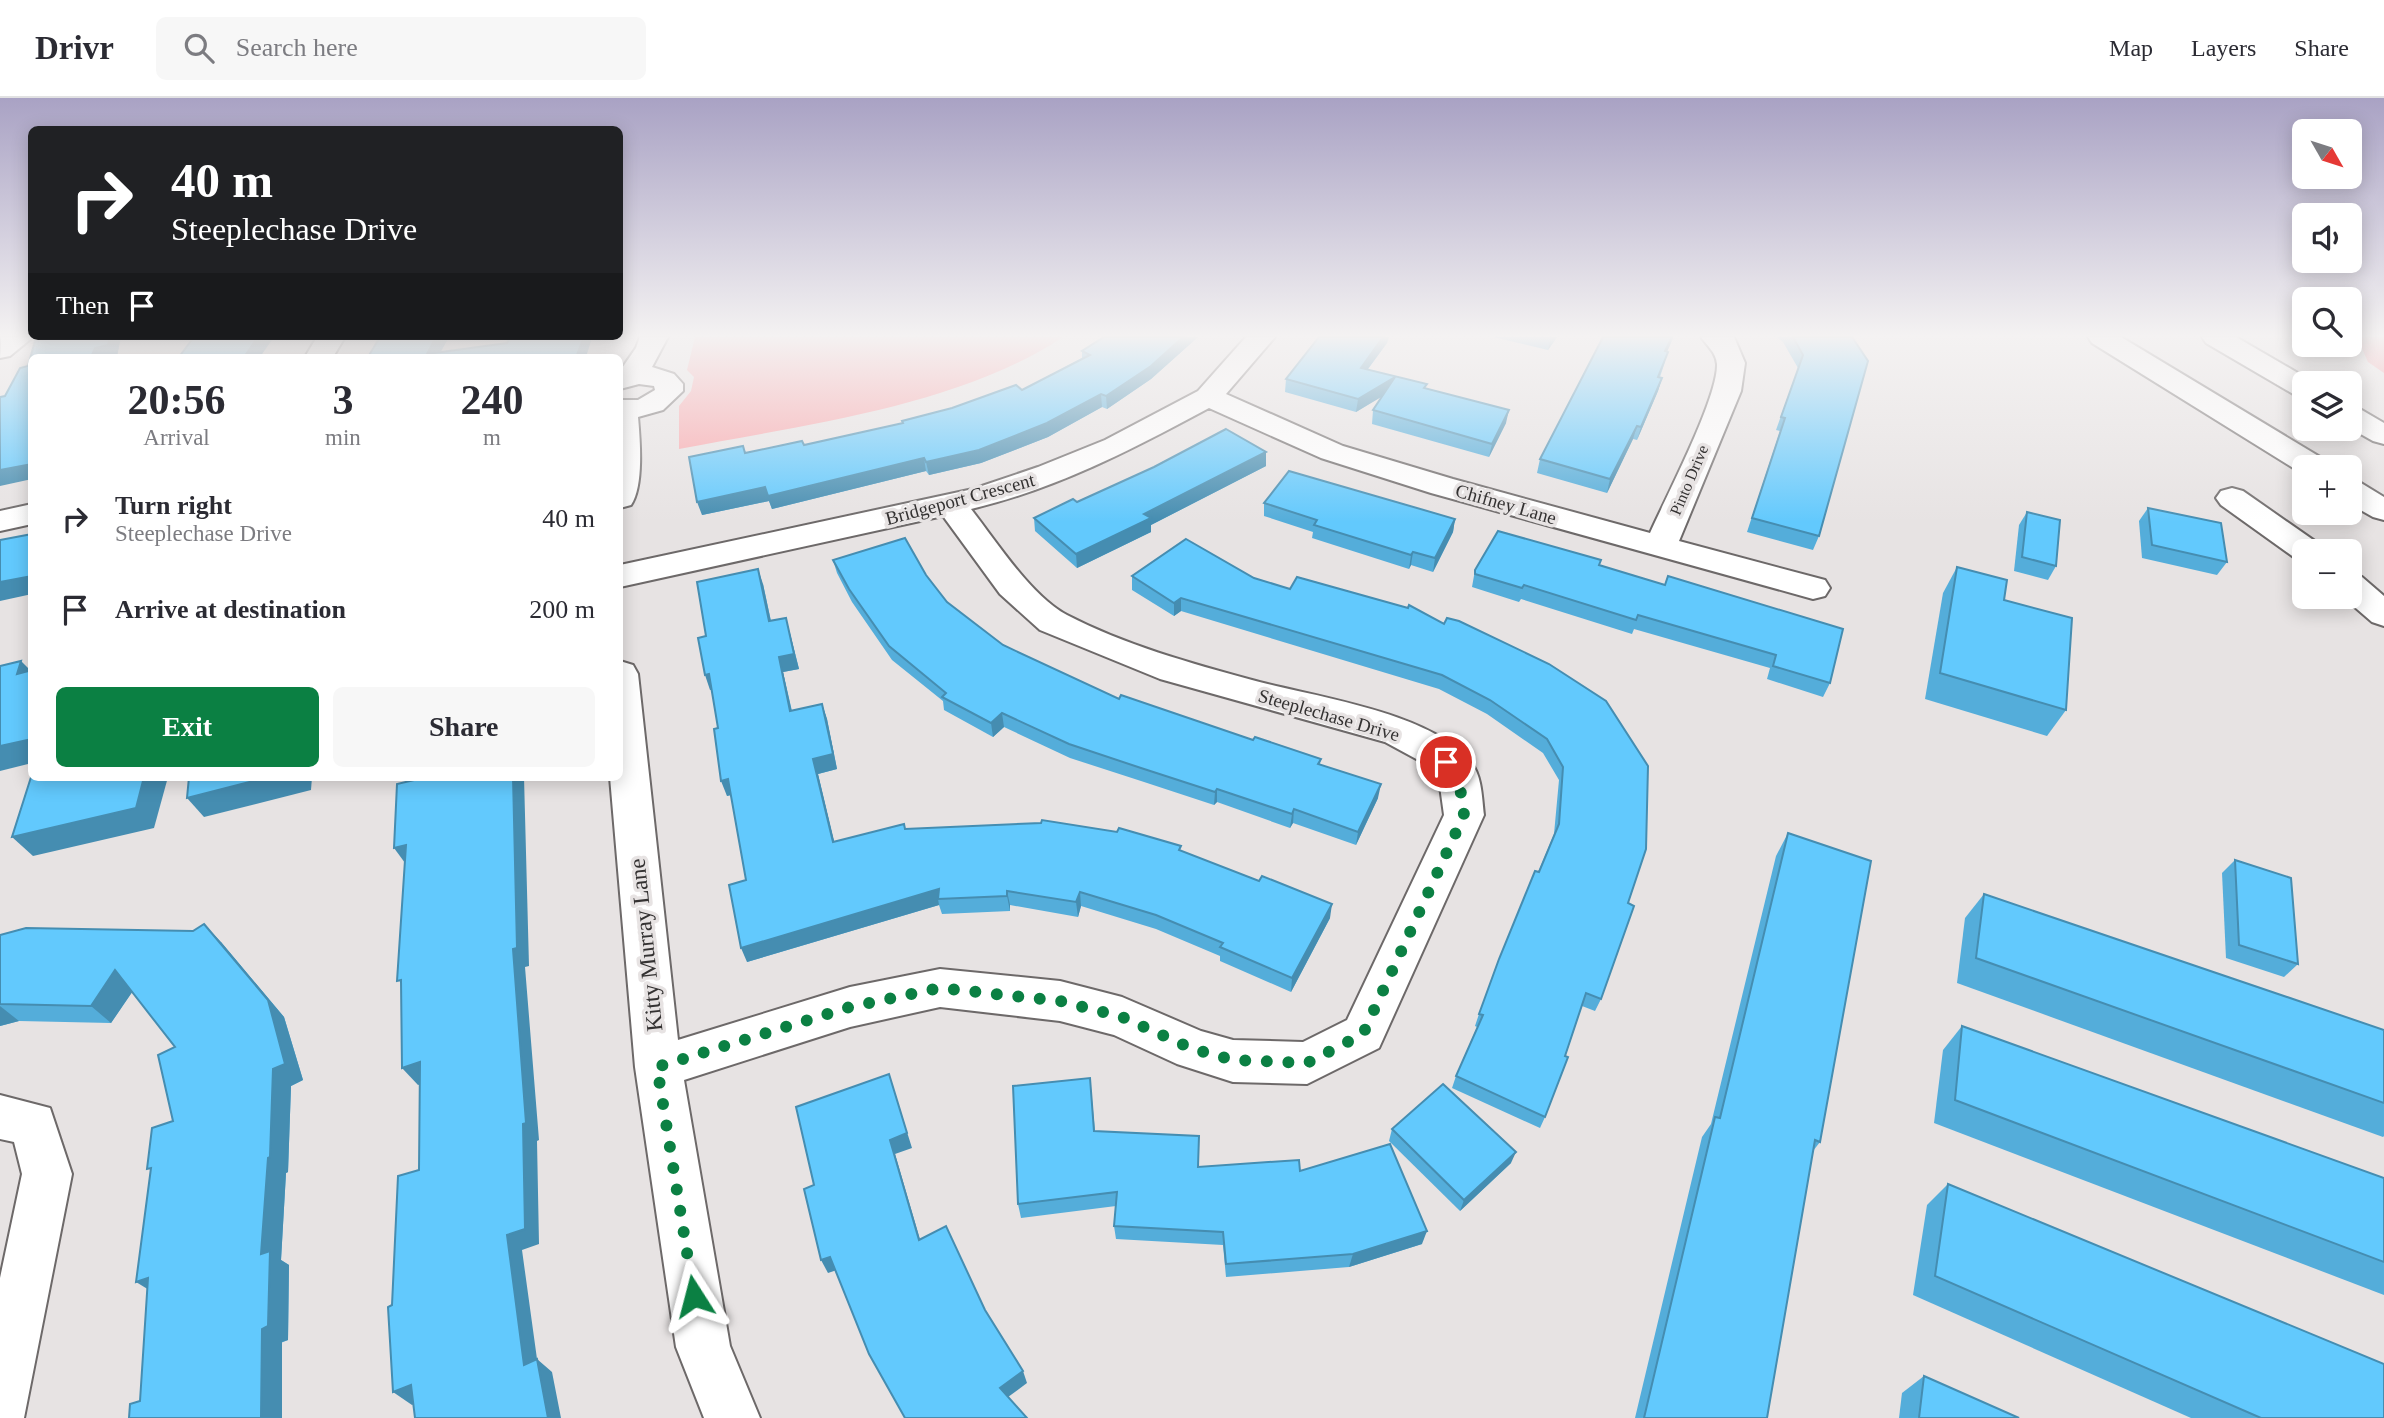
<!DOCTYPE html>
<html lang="en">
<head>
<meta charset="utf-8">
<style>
	body { margin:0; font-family:"Times New Roman",serif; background:#f7f7f7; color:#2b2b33; height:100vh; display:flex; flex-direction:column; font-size:26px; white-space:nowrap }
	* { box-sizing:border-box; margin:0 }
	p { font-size:23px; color:#7c7c81 }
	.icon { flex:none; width:38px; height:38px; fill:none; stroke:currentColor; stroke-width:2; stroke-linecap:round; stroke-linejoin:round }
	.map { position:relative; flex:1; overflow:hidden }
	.side { position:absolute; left:28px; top:256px; width:595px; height:427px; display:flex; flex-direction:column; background:#fff; border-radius:10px; box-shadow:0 4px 18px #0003 }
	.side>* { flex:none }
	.hud { position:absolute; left:28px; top:28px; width:595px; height:214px; border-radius:10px; box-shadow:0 4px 18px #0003; background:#202124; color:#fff; overflow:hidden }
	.needle { width:46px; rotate:129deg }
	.tools { position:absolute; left:2292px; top:21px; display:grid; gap:14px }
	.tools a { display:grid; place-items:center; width:70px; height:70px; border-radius:10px; background:#fff; box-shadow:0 4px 18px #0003; font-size:35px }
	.pin { position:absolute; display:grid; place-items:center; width:60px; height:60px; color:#fff; margin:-30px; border:4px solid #fff; border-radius:50%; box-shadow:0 2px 7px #0007 }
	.me { position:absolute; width:77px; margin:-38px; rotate:351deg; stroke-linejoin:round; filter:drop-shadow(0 0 5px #0008) }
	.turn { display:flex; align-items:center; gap:24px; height:147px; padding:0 28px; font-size:32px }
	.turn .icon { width:91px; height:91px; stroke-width:2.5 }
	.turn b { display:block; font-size:49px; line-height:60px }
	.then { display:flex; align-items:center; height:66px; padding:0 28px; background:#0003; gap:14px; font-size:26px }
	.eta { display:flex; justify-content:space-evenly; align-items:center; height:119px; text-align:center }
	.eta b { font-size:42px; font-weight:700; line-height:49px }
	.action { display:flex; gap:14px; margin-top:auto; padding:14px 28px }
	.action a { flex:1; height:80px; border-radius:10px; background:#0b8043; color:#fff; font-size:28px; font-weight:700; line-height:80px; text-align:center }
	.action a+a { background:#f7f7f7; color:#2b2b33 }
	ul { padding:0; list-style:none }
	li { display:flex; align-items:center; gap:21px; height:91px; padding:0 28px }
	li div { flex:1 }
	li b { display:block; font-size:26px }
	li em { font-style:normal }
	header { display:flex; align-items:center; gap:42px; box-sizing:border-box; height:98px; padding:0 35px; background:#fff; border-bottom:2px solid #e1e1e2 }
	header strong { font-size:33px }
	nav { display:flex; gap:38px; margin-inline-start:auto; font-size:24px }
	.search { width:490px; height:63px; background:#f7f7f7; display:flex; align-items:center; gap:18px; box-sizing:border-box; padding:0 24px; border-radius:10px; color:#7c7c81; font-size:26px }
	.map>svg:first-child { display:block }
	.green { fill:#f9a6ab }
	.forest { fill:#f8949c }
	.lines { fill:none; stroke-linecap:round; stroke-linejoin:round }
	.minor-casing { stroke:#6d6969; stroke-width:4 }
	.highway-casing { stroke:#6d6969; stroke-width:4 }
	.minor { fill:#fff; fill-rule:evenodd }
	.highway { fill:#fff; fill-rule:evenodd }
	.wall { fill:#54adda }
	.shaded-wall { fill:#458db1 }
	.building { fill:#62c9fd; stroke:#458db1; stroke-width:2 }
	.route { stroke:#0b8043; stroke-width:12; stroke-dasharray:0 21.6 }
	.labels { text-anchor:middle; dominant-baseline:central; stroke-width:7; stroke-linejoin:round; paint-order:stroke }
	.far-street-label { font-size:16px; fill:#343232; stroke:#e7e3e3 }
	.street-label { font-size:19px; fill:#343232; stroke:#e7e3e3 }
	.near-street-label { font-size:23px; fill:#343232; stroke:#e7e3e3 }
</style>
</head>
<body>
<header>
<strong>Drivr</strong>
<div class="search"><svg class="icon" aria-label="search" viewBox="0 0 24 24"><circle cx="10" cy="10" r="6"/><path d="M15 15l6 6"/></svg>Search here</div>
<nav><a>Map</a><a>Layers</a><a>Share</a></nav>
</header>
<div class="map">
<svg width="2384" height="1320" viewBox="0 0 2384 1320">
	<rect width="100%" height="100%" fill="#e7e3e3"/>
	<path class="green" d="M695,239h368c-105,70 -261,88 -384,112v-43l12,-15 3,-14 -7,-7z"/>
	<path class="forest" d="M2357,239h27v36l-16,-11z"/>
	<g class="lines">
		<g class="minor-casing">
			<g id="minor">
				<path d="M33,239l-23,19 -10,2 1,-21z"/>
				<path d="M317,239h28l-12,20h-28z"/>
				<path d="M640,239h28l-16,30 22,7 9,10v7l-20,19 -25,7c2,23 6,69 -7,88l-11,3v-108h18l17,-10 -1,-4 -15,-2 -19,5v-18l16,-23z"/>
				<path d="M1246,239h29l-49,57 117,52 110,33 197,54c16,-36 68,-135 67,-169 -1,-12 -10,-18 -16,-27h33l11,26 -4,28 -62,150 146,39 5,8 -5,8 -12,3 -382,-106 -110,-35 -112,-50c-76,41 -153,81 -238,101 25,32 60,87 96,106 58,30 123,48 185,65 61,17 182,32 220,84 10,13 10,35 12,51l-105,233 -72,36 -74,-2 -56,-18 -63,-29 -54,-14 -120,-14 -90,20 -166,53 46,266 30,72h-56l-28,-71 -41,-280 -25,-290h10v-116l13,4 5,9 40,366 172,-53 90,-18 120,12 62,16 79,34 32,9 70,2 44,-22 97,-205 -5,-36 -19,-18 -35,-19 -225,-63 -120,-49 -40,-36 -57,-78 -323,71v-22l353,-76 65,-22 67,-27 93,-49z"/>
				<path d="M2232,390l11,3 76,53 4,7h-18v10l-10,-3 -74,-53 -5,-7 5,-7z"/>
				<path d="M32,406v20l-32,7v-20z"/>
				<path d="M2350,476l12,3 22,19v30l-12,-4 -29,-25h7z"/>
				<path d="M0,997l50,13 22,66 -48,244h-24v-140l22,-104 -8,-32 -14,-3z"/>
			</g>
		</g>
		<g class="highway-casing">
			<g id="highway">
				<path d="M2088,239h33l204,123 4,7h-24l-2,7 -211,-131z"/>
				<path d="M2202,239h34l79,46h-10v15l-10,-3 -89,-52z"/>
				<path d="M2350,308l10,3 24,14v21l-11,-3 -23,-13z"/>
				<path d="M2350,383l11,2 23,14v23l-11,-3 -23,-13z"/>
			</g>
		</g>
		<use href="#minor" class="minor"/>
		<use href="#highway" class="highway"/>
	</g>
	<g class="wall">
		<path d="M1104,239h94l-47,42 -44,30 -5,-2 -54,30 -67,26 -52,12 -3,-4 -154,38 -3,-8 -67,14 44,-62 58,-8 98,-22v-2l120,-31 60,-32v-7z"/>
		<path d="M1319,239h70l-2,6 -19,26 58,20 80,34 -17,34 -117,-33 1,-14 9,-14 -26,16 -71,-20 1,-13z"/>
		<path d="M1493,239h64l-9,13z"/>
		<path d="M1603,239h70l-6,15 -3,13 -4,12 2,1 -4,13 -21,49 -4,-1 -26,54 -70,-20 3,-14z"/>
		<path d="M1777,239h75l-33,199 -6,14 -66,-18 33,-101 -4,-1 22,-62 -15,-26z"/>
		<path d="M1266,354v14l-115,59v7l-74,36 -42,-37 -1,-13 43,-16z"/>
		<path d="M1264,405l191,16 -2,13 -20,40 -22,-7 -2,4 -97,-31 1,-6 -49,-16z"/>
		<path d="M2148,410l79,54 -10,13 -75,-17 -3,-37z"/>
		<path d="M2027,414l29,54 -8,14 -34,-9 5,-46z"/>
		<path d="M833,462l93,15 21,27 56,43 116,54 134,41 68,19 -1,5 58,34 -22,47 -63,-22 -3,5 -73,-26 -3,3 -73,-24 -71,-23 -66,-31 -11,10 -49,-27 -1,-9 -51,-41 -40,-58 -15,-29z"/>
		<path d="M1599,467l231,118 -7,14 -56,-18 3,-11 -136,-39 -2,5 -111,-35 -2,3 -47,-15 3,-17z"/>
		<path d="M1957,469l47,33 62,110 -19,26 -122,-37 18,-106z"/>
		<path d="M1132,478l122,2 36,11 154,35 105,40 79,239 -27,96 -6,12 -13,-5 -37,111 -5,11 -88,-40 4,-12 21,-49 -2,-1 4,-12 75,-180 5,-54 -16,-27 -56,-39 -48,-25 -258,-78 -7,5 -42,-26z"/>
		<path d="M763,486l8,37 19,12 9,36 -16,3 9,39 30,-7 5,15 10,50 -19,5 16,68 71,-13 276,22 149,67 -39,74 -71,-31v-5l-64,-27 -75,-23 -3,11 -68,-12v6l-68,3 -3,-9 -192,57 -1,-82 -15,-85 -4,1 -9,-68 -6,-38h-2z"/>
		<path d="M1788,735l32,309 -7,9 -46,267h-132l67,-281 9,-13 65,-268z"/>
		<path d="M2235,762l63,104 -14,13 -58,-19 -4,-85z"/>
		<path d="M1984,796l400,136v106l-1,1 -426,-154 8,-65z"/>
		<path d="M0,837l221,7 63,75 19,63 -12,6 -3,86 -2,1 -5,87 8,5 -1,75 -148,61 33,-280 2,-74 -43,-55 -21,31 -92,-2 -19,5z"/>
		<path d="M1962,928l422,152v117l-450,-172 9,-73z"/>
		<path d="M1090,980l5,53 103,36 102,4 122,73 -73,23 -123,10 -3,-32 -107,-6 -2,-13 2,-20 -95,12 -3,-14z"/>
		<path d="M1392,1031l119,34 -51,48 -71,-70z"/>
		<path d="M1948,1086l436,234h-193l-278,-123 14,-90z"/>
		<path d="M1924,1278l95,42h-120l3,-25z"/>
	</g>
	<g class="shaded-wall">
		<path d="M110,239h11l-4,20h-26l4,-9z"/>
		<path d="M258,239h16l-14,20h-16z"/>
		<path d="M436,239h13l-11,20 -11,-3z"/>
		<path d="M582,239h8l1,4 -5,16h-10z"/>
		<path d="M1183,239h15l-47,42 -44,30 -1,-13z"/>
		<path d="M1383,239h6l-2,6 -28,38 2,-13z"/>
		<path d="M1551,239h6l-9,13z"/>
		<path d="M1672,239h1l-2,6 -10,21 4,-13z"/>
		<path d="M1395,279l-2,13 -37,22 2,-13z"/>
		<path d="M1662,280l-4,13 -21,49 4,-13z"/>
		<path d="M1101,296l1,13 -54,30 -67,26 -52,12 -3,-13z"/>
		<path d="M1509,312l-3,13 -17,34 3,-13z"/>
		<path d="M1637,328l-4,13 -26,54 3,-14z"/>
		<path d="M1266,354v14l-115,59v7l-74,36 -1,-14 68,-40z"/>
		<path d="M924,360l2,13 -154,38 -3,-8 -67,14 -5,-13 68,-15z"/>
		<path d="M32,366v15l-32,7v-16z"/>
		<path d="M1455,421l-2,13 -20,40 2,-14z"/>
		<path d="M1413,454l-2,13 -2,4 2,-14z"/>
		<path d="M758,471l5,15 11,52 -5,-15z"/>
		<path d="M32,478v18l-32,7v-19z"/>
		<path d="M1181,500v13l-7,5v-13z"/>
		<path d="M786,520l13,51 -16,3 12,54 -5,-15 -11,-54z"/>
		<path d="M21,563l11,11 -15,2z"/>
		<path d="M709,576l6,15 -5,1 -5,-15z"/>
		<path d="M822,606l5,15 10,50 -19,5 20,83 -5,-15 -20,-83z"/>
		<path d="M1002,615l2,14 -11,10 -2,-14z"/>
		<path d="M32,641v24l-32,8v-25z"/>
		<path d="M144,679h24l-14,51 -121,28 -21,-19z"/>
		<path d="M269,679h43l-1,13 -107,27 -17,-19z"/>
		<path d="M513,679h11l5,189 -4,1 14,173 -2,1 2,103 -17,6 15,109 15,13 9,46h-13l-24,-53 -17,-130 6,-286z"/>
		<path d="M728,681l6,15 -7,2 -6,-15z"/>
		<path d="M1381,686l-3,14 -22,47 2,-13z"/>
		<path d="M1217,691v13l-3,3 1,-13z"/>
		<path d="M1294,711l-1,14 -3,5 2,-14z"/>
		<path d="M406,747l2,22 -14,-19z"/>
		<path d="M939,791l-1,10 1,6 -192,57 -6,-14z"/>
		<path d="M1007,793l3,14v6l-3,-15z"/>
		<path d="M1080,794l1,14 -3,11 -2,-15z"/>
		<path d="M1332,806l-2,14 -39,74 1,-14z"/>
		<path d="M204,826l17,18 63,75 19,63 -12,6 -3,86 -2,1 -5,87 8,5 -1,75 -6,2v76h-21v-164z"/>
		<path d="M115,872l20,18 -24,35 -20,-17z"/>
		<path d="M0,908l19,15 -19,5z"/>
		<path d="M420,964l15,18 -17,5 -16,-17z"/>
		<path d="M889,976l23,74 -17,6 29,99 -5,-13 -29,-100z"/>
		<path d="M1516,1054l-5,11 -51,48 4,-11z"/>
		<path d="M1427,1133l-5,13 -73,23 4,-13z"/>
		<path d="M830,1159l7,13 -9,3 -7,-13z"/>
		<path d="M148,1180l11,18 -23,-14z"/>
		<path d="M1023,1273l4,12 -23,17 -4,-12z"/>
		<path d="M411,1287l18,12 -17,8 -19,-13z"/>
	</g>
	<g class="building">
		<path d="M58,239h52l-2,8 -13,3 -4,9h-59v107l-32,6v-73l5,-1 15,-28 8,-2 7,-25z"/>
		<path d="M194,239h64l-14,20h-65z"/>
		<path d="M380,239h56l-9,17 80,-11 3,-6h74l-8,20h-208z"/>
		<path d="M1104,239h79l-32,29 -45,30 -5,-2 -54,29 -68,27 -53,12 -2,-4 -156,38 -3,-9 -68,15 -8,-45 54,-11 2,7 57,-12 2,4 99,-22 -1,-2 50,-13 64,-23 6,5 68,-35 -8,-4z"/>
		<path d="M1319,239h64l-22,31 66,16 -3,4 85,22 -17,34 -119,-34 22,-33 -37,22 -72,-20z"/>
		<path d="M1603,239h69l-7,14 3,1 -10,25 4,1 -21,49 -4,-1 -27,53 -70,-20z"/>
		<path d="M1793,239h59l16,24 -49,175 -67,-18 33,-100 -4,-1 22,-62z"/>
		<path d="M1226,331l40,23 -122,62 7,4 -75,36 -42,-36 39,-19 4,3 77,-35z"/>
		<path d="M1289,373l166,48 -20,39 -22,-6 -2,3 -97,-30 3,-5 -53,-17z"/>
		<path d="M2148,410l73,15 6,39 -75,-17z"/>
		<path d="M2027,414l33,8 -4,46 -34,-9z"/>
		<path d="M1498,433l103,29 -2,5 66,20 3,-9 175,53 -13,54 -57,-17 3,-11 -138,-40 -2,5 -112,-35 -2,3 -47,-14v-4z"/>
		<path d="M32,436v42l-32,6v-42z"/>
		<path d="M905,440l21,37 21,27 56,43 116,54 2,-4 132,45 2,-3 66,22 -3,5 63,20 -23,48 -64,-23 -2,5 -75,-25 -2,3 -74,-24 -72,-24 -67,-31 -11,10 -49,-26 4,-4 -57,-47 -40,-57 -16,-29z"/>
		<path d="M1186,441l68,39 36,11 7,-12 111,31 1,-3 35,19 3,-6 12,3 90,43 57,37 42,65 -2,83 -18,54 6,3 -33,93 -15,-6 -21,63 3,1 -23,60 -89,-41 27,-61 -4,-1 20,-55 36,-88 4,1 20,-48 4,-57 -16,-28 -57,-39 -48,-25 -261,-77 -7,5 -42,-27z"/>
		<path d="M1957,469l50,13 -3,20 68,18 -6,92 -126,-37z"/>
		<path d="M758,471l11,52 17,-3 8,36 -15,3 11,54 32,-7 11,50 -20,5 20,83 71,-18 1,5 136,-6 1,-3 75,12 2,-4 62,18 -2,4 80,31 3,-5 70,28 -40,74 -72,-31 3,-4 -67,-28 -76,-23 -4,10 -69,-11v5l-69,3 1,-10 -198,59 -12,-63 17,-5 -18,-101 -7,2 -7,-52 4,-1 -9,-54 -4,1 -7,-37 8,-2 -9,-54z"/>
		<path d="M21,563l-4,13 15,-4v69l-32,7v-80z"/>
		<path d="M32,676v3h112l-8,31 -124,29z"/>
		<path d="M189,679h80l-82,21z"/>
		<path d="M427,679h86l4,171 -4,1 13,174 -3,1 2,105 -18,6 17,130 13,-6 11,59h-133l-4,-33 -18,7 -5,-85 4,-2 6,-129 21,-6 1,-108 -18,6 -1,-88 -4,1 9,-136 -12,3 3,-64z"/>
		<path d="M1788,735l83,28 -51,281 -5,-2 -48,278h-123l71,-301 5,1z"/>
		<path d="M2235,762l56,18 7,86 -59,-19z"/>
		<path d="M1984,796l400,136v73l-408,-145z"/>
		<path d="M204,826l64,76 17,64 -12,5 -3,88 -2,1 -7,96 9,-3 -2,75 -6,3 -1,89h-132l1,-14 10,-3 8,-123 -12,4 15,-114 -4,1 5,-41 21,-7 -15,-66 17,-8 -60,-77 -24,36 -91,-2v-69l26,-7 167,3z"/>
		<path d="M1962,928l422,152v84l-429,-162z"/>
		<path d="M889,976l18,59 -17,7 29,100 27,-14 39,84 38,61 -23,17 27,30h-122l-36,-64 -39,-97 -9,3 -17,-71 10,-4 -18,-78z"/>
		<path d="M1090,980l4,53 105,5 -1,31 101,-7 1,11 90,-27 37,87 -74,23 -127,10 -3,-32 -109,-6 3,-34 -99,12 -5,-118z"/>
		<path d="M1443,986l73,68 -52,48 -72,-71z"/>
		<path d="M1948,1086l436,180v54h-123l-326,-142z"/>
		<path d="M1924,1278l95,42h-100z"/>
	</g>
	<linearGradient id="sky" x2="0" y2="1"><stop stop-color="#a9a2c4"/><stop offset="0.56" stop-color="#f4f2f2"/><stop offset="1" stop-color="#f4f2f2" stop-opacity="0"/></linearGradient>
	<rect width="2384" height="424" fill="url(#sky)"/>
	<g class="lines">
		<path class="route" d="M694,1198l-37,-229 193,-60 90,-19 120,13 62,16 71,32 40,11 74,3 56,-29 101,-219 -6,-42 -12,-11"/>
	</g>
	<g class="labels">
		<g class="far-street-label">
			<text transform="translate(1689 382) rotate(-67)">Pinto Drive</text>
		</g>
		<g class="street-label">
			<text transform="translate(960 401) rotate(-15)">Bridgeport Crescent</text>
			<text transform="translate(1506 406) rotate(16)">Chifney Lane</text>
			<text transform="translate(1329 617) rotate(16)">Steeplechase Drive</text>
		</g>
		<g class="near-street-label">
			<text transform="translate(646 847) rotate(-96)">Kitty Murray Lane</text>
		</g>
	</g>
</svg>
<div class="tools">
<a><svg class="needle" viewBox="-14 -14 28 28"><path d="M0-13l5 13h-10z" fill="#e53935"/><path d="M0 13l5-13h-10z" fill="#7c7c81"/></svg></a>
<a><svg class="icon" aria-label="sound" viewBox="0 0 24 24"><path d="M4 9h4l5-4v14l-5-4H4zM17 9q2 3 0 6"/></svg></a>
<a><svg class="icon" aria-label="search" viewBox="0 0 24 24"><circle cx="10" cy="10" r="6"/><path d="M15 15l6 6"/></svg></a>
<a><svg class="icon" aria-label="layers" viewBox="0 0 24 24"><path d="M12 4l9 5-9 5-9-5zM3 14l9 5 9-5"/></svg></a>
<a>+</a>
<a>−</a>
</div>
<div class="pin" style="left:1446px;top:664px;background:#d93025"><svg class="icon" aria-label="arrive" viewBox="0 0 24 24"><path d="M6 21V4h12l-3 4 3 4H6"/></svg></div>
<svg class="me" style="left:694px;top:1198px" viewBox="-20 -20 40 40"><path d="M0-17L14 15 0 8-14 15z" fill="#0b8043" stroke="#fff" stroke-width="4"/></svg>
<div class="hud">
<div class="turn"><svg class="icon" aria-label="right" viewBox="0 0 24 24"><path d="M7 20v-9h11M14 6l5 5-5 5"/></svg><div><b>40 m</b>Steeplechase Drive</div></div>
<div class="then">Then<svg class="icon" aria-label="arrive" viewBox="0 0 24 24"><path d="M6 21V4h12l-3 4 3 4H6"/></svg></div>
</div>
<section class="side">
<div class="eta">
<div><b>20:56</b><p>Arrival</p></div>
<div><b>3</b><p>min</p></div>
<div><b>240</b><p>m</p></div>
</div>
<ul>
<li><svg class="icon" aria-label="right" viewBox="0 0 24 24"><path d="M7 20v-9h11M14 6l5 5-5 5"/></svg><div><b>Turn right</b><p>Steeplechase Drive</p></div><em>40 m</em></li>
<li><svg class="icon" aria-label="arrive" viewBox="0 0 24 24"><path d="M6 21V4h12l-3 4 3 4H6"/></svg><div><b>Arrive at destination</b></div><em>200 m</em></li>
</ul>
<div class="action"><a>Exit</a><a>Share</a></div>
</section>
</div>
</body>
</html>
